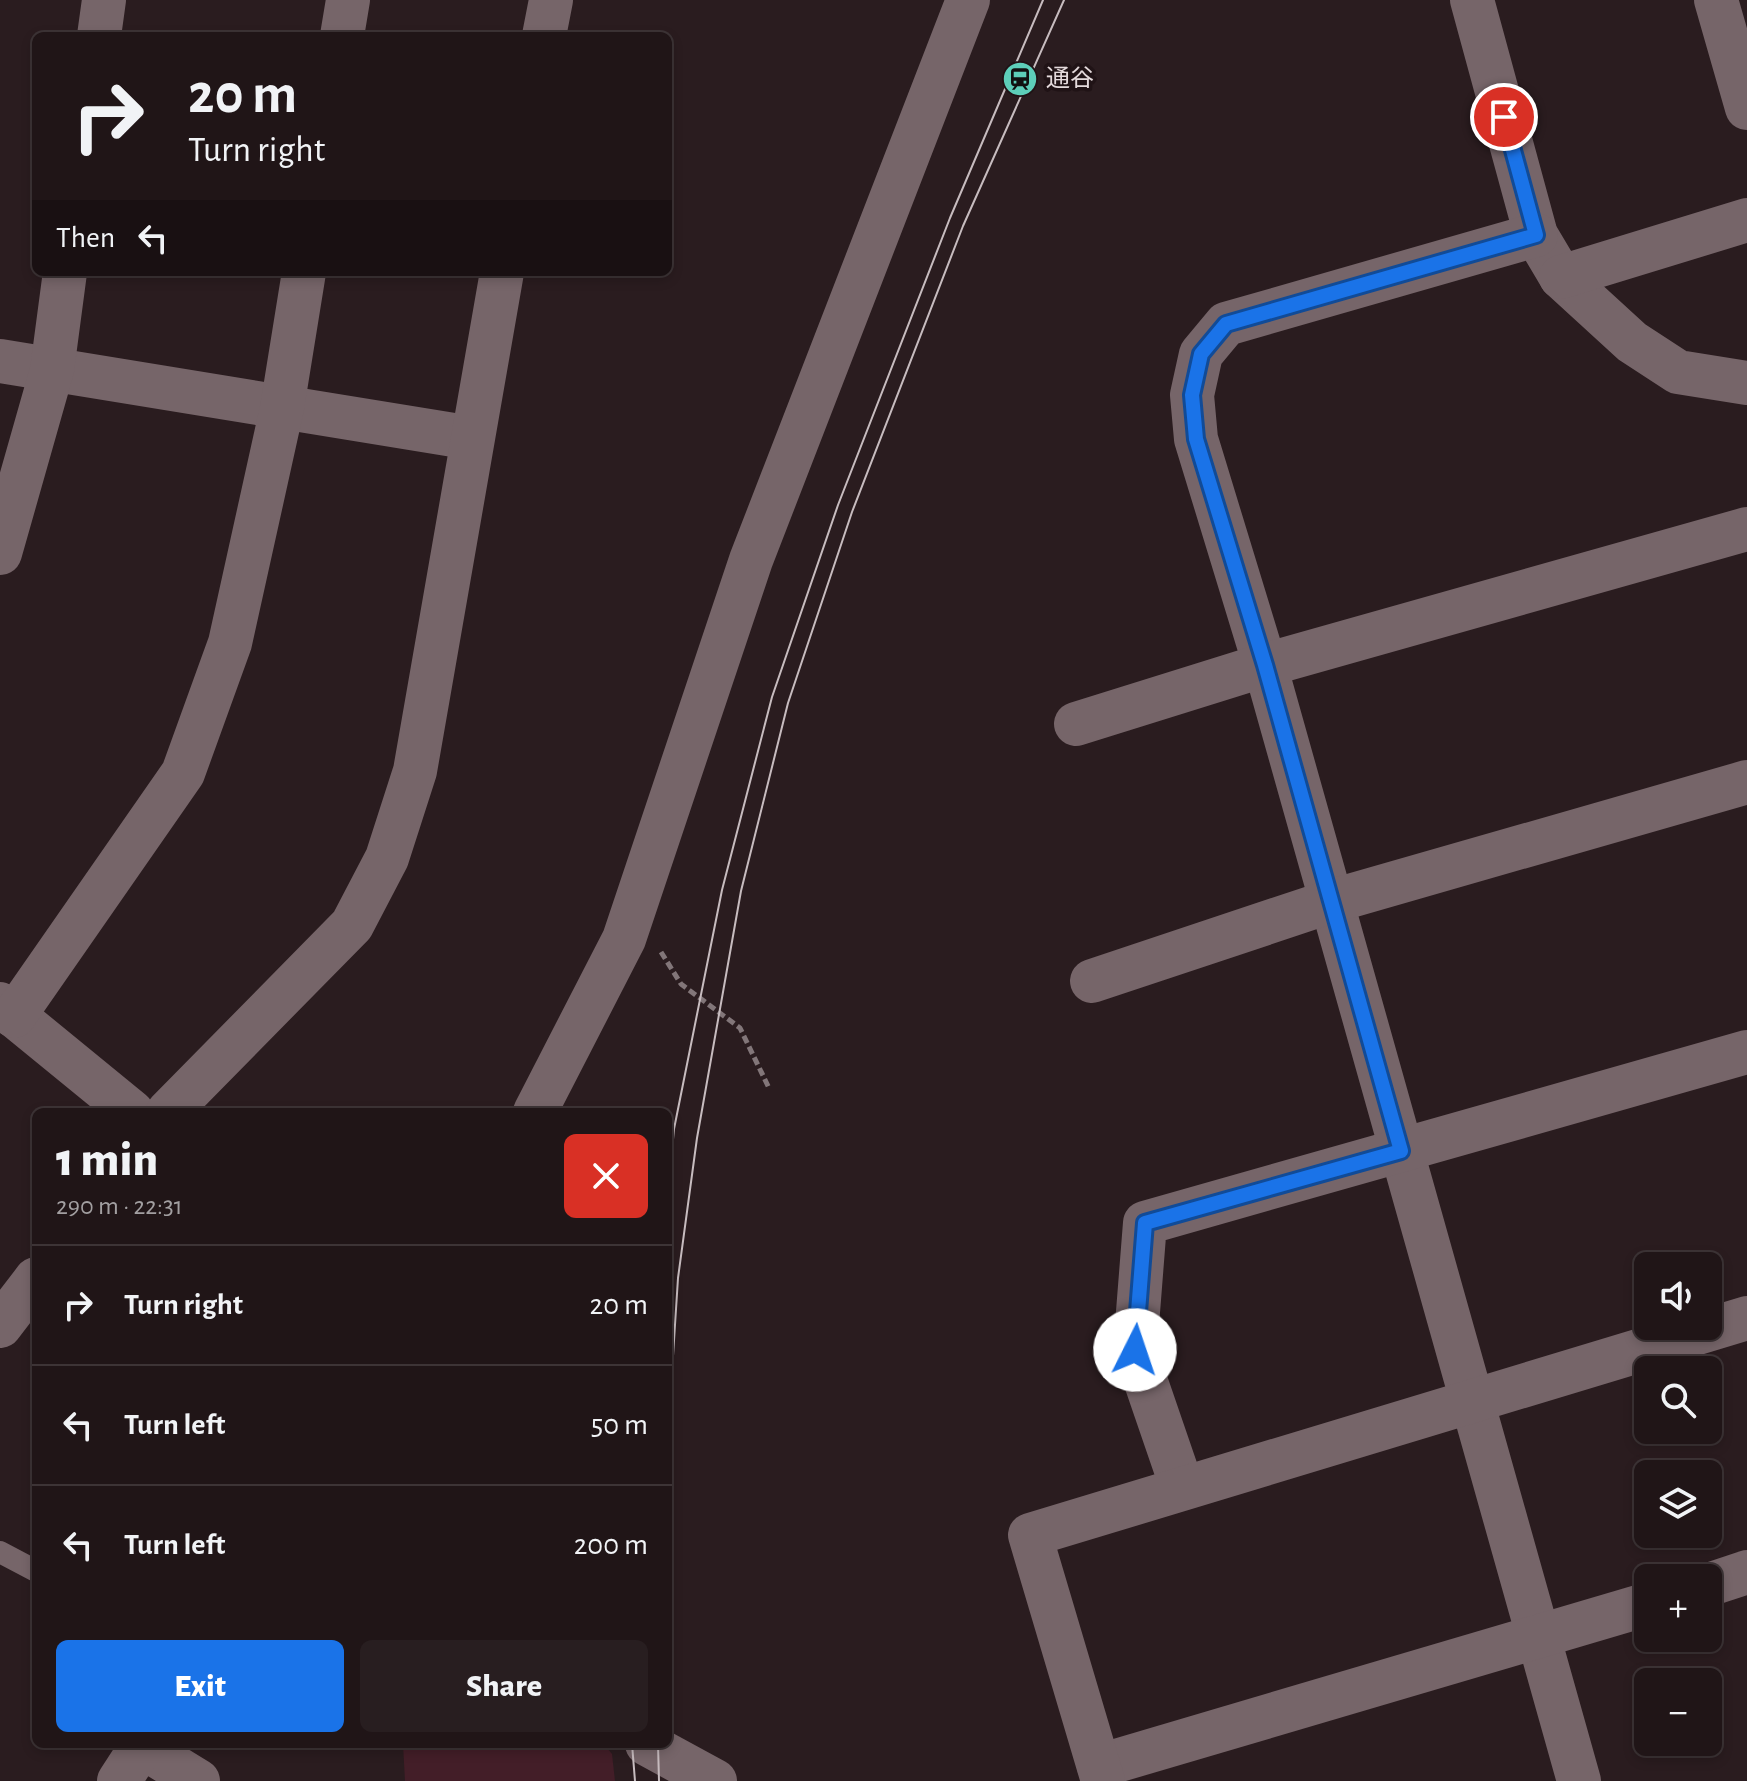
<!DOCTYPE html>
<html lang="en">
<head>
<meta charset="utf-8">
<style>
	body { margin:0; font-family:"Alegreya Sans","Noto Sans JP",sans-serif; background:#281e20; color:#f1f3f6; height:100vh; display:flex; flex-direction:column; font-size:30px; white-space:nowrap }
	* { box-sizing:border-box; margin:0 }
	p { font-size:26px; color:#a29fa1 }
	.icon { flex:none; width:44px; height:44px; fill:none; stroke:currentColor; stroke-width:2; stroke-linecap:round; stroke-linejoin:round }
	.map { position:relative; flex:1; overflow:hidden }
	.sheet { position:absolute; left:32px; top:1108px; width:640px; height:640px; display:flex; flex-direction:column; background:#201517; border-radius:12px; box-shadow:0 4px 12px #0003,0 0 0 2px #3d3436 }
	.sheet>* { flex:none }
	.banner { position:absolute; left:32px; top:32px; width:640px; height:244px; border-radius:12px; box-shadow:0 4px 12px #0003,0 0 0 2px #3d3436; background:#201517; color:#f1f3f6; overflow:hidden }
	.fabs { position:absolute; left:1634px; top:1252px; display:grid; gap:16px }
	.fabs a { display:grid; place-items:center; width:88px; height:88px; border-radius:12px; background:#201517; box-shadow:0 4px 12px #0003,0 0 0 2px #3d3436; font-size:40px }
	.pin { position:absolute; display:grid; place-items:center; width:68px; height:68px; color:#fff; margin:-34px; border:4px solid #fff; border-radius:50%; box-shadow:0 2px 8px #0007 }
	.me { position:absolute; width:88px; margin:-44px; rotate:4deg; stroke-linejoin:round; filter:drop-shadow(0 0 6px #0008) }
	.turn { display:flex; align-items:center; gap:28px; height:168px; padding:0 24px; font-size:36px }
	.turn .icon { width:104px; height:104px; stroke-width:2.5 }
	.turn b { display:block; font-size:56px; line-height:68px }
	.then { display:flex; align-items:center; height:76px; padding:0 24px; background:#0003; gap:16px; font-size:30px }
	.round { display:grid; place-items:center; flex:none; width:84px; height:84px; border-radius:12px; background:#281e20 }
	.overview { display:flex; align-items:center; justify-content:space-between; height:136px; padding:0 24px }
	h1 { font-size:48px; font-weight:800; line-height:60px }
	.primary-button { display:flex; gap:16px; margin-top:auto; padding:16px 24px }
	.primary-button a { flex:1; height:92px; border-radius:12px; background:#1a73e8; color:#fff; font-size:32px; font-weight:800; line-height:92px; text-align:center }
	.primary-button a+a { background:#281e20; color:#f1f3f6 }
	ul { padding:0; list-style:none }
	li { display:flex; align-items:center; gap:24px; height:120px; padding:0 24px; border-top:2px solid #3d3436 }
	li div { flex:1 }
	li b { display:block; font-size:30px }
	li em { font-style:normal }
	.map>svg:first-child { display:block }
	.green { fill:#431e28 }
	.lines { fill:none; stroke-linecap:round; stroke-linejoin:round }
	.path { stroke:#827679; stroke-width:5; stroke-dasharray:8 4; stroke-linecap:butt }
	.service { stroke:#766569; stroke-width:22 }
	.minor { stroke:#766569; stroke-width:44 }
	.tertiary { stroke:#766569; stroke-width:44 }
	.tram { stroke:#c7bcbf; stroke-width:2 }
	.route-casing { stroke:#114b97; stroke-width:20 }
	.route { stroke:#1a73e8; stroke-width:14 }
	.labels { text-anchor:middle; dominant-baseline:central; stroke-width:7; stroke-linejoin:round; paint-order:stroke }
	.poi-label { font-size:24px; fill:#e4dadc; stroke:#201316; text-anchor:start }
</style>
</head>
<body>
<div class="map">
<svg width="1747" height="1781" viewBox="0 0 1747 1781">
	<rect width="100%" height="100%" fill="#2a1c1f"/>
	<path class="green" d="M403,1744h201l8,10 3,27h-210z"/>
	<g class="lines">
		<path class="path" d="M661,952l20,32 59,44 29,60"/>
		<path class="service" d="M0,1552l36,19"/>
		<g class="minor">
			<path d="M1472,0l64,235 25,42 71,65 46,30 69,11"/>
			<path d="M1716,0l31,108"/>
			<path d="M99,36l5,-36"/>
			<path d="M342,36l6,-36"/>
			<path d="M544,36l7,-36"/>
			<path d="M1536,235l-310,89 -25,30 -9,41 4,44 69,226 314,1116"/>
			<path d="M1561,277l186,-57"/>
			<path d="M0,361l472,77"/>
			<path d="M0,553l52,-183 13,-98"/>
			<path d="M1076,724l189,-59 482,-136"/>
			<path d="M1092,981l237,-79 418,-120"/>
			<path d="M0,1004l132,108"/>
			<path d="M14,1016l169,-243 47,-130 52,-235 22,-136"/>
			<path d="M168,1112l184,-187 35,-67 28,-87 87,-499"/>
			<path d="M0,1326l36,-47"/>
			<path d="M1182,1487l-47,-137 10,-127 602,-171"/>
			<path d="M1708,1585l39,-13"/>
			<path d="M647,1744l68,37"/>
			<path d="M141,1746l57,35"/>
			<path d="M1099,1766l549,-162"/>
			<path d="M1103,1781l-73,-246 717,-217"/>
		</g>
		<g class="tertiary">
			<path d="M535,1112l89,-173 127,-379 217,-560"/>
			<path d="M119,1781l24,-37"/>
		</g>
		<g class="tram">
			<path d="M668,1192l6,-63 48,-239 50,-193 66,-192 112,-287 93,-218"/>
			<path d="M668,1434l10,-156 19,-140 44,-247 47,-188 64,-191 111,-286 101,-226"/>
			<path d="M632,1744l3,37"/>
			<path d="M658,1744l1,37"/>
		</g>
	</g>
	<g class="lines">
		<g class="route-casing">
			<path id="route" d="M1135,1350l10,-127 256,-72 -136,-486 -69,-226 -4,-44 9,-41 25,-30 310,-89 -32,-118"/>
		</g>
		<use href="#route" class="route"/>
	</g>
	<defs>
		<g id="station-disc" transform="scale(1.8)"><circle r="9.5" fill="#5dceb9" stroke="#201316"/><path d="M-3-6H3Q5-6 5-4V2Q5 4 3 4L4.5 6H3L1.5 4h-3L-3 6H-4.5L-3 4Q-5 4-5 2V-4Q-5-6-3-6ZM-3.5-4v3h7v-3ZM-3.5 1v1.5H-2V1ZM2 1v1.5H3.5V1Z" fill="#111"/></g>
	</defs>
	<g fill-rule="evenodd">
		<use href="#station-disc" x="1020" y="79"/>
	</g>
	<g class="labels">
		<g class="poi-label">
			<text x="1046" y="79">通谷</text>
		</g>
	</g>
</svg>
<div class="fabs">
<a><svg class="icon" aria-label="sound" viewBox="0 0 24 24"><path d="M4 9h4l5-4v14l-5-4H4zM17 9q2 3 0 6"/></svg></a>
<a><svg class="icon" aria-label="search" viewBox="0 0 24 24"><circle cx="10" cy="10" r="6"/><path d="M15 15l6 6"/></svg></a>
<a><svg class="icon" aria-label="layers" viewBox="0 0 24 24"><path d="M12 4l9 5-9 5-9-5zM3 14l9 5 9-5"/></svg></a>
<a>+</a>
<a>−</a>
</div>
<div class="pin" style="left:1504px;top:117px;background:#d93025"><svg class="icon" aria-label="arrive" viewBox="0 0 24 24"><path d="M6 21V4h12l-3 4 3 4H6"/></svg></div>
<svg class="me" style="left:1135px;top:1350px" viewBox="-20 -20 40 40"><circle r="19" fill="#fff"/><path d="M0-13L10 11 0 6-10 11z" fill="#1a73e8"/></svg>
<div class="banner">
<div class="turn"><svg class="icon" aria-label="right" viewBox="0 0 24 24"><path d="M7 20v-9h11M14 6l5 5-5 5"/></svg><div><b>20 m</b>Turn right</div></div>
<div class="then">Then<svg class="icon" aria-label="left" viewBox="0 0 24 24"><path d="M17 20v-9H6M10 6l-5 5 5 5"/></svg></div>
</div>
<section class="sheet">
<div class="overview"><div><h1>1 min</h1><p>290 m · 22:31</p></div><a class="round" style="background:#d93025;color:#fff"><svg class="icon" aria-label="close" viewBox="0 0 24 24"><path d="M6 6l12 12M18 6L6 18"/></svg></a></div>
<ul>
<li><svg class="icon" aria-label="right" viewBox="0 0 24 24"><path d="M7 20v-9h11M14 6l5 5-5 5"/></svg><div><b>Turn right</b></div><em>20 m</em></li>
<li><svg class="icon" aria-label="left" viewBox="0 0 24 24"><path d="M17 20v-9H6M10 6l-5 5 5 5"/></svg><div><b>Turn left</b></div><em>50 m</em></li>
<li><svg class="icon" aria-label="left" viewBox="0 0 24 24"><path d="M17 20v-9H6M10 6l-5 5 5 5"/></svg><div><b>Turn left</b></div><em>200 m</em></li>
</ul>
<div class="primary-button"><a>Exit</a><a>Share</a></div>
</section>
</div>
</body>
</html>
